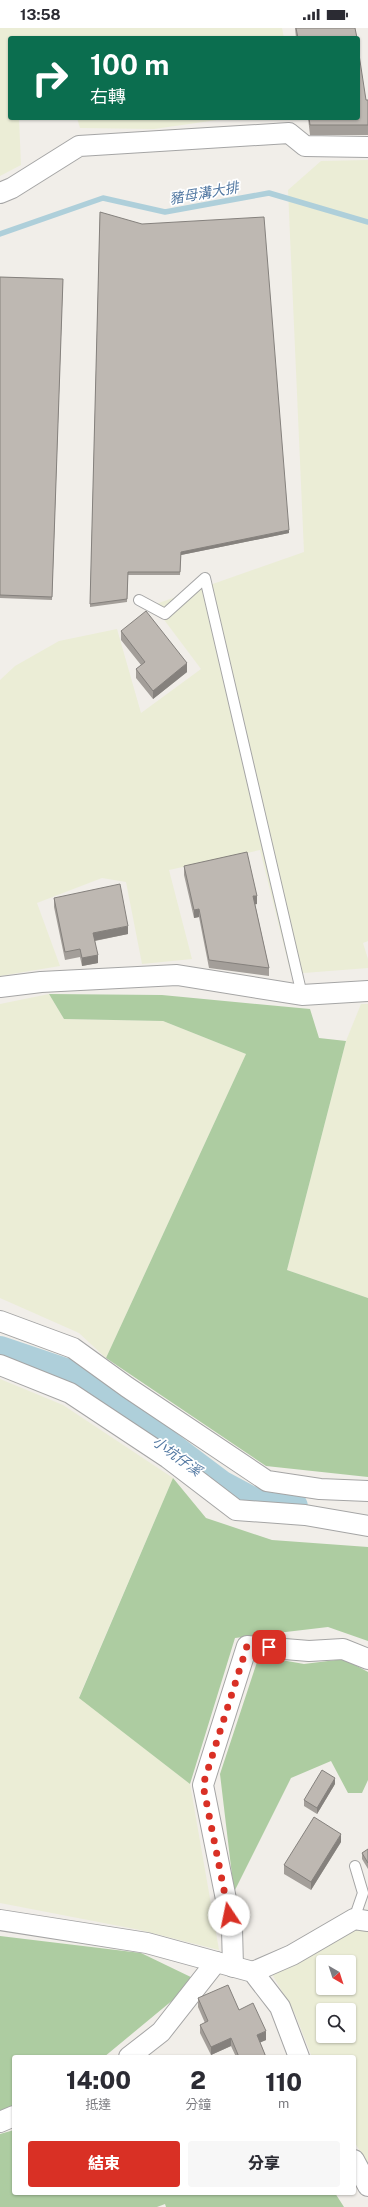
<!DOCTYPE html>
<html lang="zh-TW">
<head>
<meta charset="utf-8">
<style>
	body { margin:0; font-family:"Public Sans","Noto Sans TC",sans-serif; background:#f7f7f7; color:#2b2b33; height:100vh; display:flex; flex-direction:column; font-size:15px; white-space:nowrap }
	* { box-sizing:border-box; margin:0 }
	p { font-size:13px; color:#7c7c81 }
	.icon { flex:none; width:22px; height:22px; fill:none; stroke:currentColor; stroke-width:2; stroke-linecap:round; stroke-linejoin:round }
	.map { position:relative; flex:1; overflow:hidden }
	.side { position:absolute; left:12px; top:2027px; width:344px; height:140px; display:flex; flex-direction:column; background:#fff; border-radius:4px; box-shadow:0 1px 3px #0004 }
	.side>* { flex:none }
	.top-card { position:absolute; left:8px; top:8px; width:352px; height:84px; border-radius:4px; box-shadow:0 1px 3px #0004; background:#0b6e4f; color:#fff; overflow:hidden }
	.needle { width:26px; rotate:141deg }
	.tools { position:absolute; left:316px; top:1927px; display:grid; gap:8px }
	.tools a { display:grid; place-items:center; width:40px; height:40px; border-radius:4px; background:#fff; box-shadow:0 1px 3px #0004; font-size:20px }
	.pin { position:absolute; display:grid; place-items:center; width:34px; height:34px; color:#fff; margin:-17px; border-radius:8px; box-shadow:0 2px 6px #0006 }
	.me { position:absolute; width:44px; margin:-22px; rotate:349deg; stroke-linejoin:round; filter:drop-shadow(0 0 3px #0008) }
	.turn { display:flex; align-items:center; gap:14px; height:84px; padding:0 16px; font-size:18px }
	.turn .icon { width:52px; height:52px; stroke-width:2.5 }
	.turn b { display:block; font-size:28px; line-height:34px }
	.eta { display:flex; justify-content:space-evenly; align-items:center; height:68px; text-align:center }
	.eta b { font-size:24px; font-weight:800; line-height:28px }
	.primary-button { display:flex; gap:8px; margin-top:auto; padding:8px 16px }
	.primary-button a { flex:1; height:46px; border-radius:4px; background:#d93025; color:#fff; font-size:16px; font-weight:800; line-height:46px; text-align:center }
	.primary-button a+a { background:#f7f7f7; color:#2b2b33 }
	.status { display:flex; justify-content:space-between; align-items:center; height:28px; padding:0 20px; background:#fff; direction:ltr }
	.status svg { height:11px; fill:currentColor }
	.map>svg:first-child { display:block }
	.farmland { fill:#ebedd6; fill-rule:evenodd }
	.forest { fill:#adcca1 }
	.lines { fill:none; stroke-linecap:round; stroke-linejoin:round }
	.stream { stroke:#aecfda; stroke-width:5.5 }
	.river { stroke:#aecfda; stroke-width:34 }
	.lane-casing { stroke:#a5a5a5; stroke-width:12 }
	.street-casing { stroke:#a5a5a5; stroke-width:22 }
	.lane { stroke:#fff; stroke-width:10 }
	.street { stroke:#fff; stroke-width:20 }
	.wall { fill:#a39e99 }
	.shaded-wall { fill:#85817d }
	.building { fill:#beb8b2; stroke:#85817d }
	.route { stroke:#d93025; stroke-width:7; stroke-dasharray:0 12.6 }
	.labels { text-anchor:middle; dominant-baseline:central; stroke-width:3.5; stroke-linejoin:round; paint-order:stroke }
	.water-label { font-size:14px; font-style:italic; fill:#5278a2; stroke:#fff }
</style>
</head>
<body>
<div class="status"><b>13:58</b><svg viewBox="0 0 49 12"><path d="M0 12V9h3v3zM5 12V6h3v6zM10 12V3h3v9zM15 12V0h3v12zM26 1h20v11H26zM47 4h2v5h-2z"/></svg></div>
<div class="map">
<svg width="368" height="2179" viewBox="0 0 368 2179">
	<rect width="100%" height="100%" fill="#f1eee9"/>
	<g class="farmland">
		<path d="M0,0h282l2,10h-274v80h9l2,47 -21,11z"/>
		<path d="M77,90h154l-77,11 -74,-1z"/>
		<path d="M368,132v781l-5,2 5,16v9l-77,6 -31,-124 -91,20 23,89 -50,5 -16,-82 -24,-4 -65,25 23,63 -60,10v-296l15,-14 44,-25 58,-12 24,84 60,-44 -48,-64 151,-53 -16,-362 33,-29z"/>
		<path d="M49,966l15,25 99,2 83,33 -140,304 -27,-25 -79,-35v-294z"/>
		<path d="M361,976h7v294l-81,-28 59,-229z"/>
		<path d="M0,1351l63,26 110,73 -94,219 111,87 29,166 -79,-20 -140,-27z"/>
		<path d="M368,1895v242l-14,-24v-84h-42l-17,-43 -23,-40zM323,1934h26v26h-26zM323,1982h26v26h-26z"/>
	</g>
	<g class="forest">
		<path d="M49,966l113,1 148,14 9,29 27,3 -59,229 81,28v179l-102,-11 -160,-108 140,-304 -83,-33 -99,-2z"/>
		<path d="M173,1450l33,40 66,22 96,7v94l-40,-14 -93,11 -45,146 -111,-86z"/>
		<path d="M259,1628l45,8 40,-5 24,13v108l-6,13h-14l-17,-32 -40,17 -57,114 -14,-118z"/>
		<path d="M0,1908l141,17 56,27 -93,77h-90v55l-14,1z"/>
		<path d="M14,2102v63h321l9,14h-178l-1,-3 -8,3h-157v-73z"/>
	</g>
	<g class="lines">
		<path class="stream" d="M0,206l103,-36 62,14 104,-19 99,29"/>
		<path class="river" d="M0,1325l68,23 71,50 81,61 32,17 39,3"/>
		<g class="lane-casing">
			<g id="lane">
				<path d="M139,572l26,14 40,-36 97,417"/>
				<path d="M354,1891l9,-26 -8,-27"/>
			</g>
		</g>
		<g class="street-casing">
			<g id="street">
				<path d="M0,165l12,-5 67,-42 210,-13 16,13 63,1"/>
				<path d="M0,959l41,-5 136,-7 125,20 66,-4"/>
				<path d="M0,1293l73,27 54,39 140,94 53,8 48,2"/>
				<path d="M0,1337l70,28 98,65 68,52 69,5 63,11"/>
				<path d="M0,1892l147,23 106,29 27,35 19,50"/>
				<path d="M233,1939l-1,-38 -29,-144 44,-139 62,5 34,-2 25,10"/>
				<path d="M253,1944l39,-17 62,-36 14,2"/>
				<path d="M129,2029l32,-25 55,-70"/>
				<path d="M0,2094l14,-6"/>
				<path d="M354,2132l14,26"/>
			</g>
		</g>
		<use href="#lane" class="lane"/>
		<use href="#street" class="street"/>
	</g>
	<g class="wall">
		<path d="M295,0h60l2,10h-61z"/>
		<path d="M366,72h2v35h-58l-2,-17h50z"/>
		<path d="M100,184l189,321 -108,22 -1,20h-52l-1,27 -37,5z"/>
		<path d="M0,249l63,2 -11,321 -52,-2z"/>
		<path d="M121,603l66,41 -34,27 -17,-21v-9l5,-4 -20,-25z"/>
		<path d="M184,838l73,38h-2l14,64v8l-60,-8 -10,-51 -5,1 -10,-43z"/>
		<path d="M54,870l74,36 -33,7 3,22 -16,3 -2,-9 -15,3 -11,-53z"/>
		<path d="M335,1756l-18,30 -13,-8v-6z"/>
		<path d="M341,1814l-30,48 -27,-16v-9z"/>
		<path d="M368,1821v20l-6,-10v-6z"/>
		<path d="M198,1970l41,12 27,30 -6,2 6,15h-30l-5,-11 -20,9 -11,-22v-8l5,-2 -7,-16z"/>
	</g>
	<g class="shaded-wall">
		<path d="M289,502v3l-108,22 -1,20 1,-23z"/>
		<path d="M187,635v9l-34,27v-8z"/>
		<path d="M253,868h4v8l-4,1z"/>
		<path d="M199,881v8l-5,1v-8z"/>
		<path d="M128,898v8l-35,7v-8z"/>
		<path d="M98,927v8l-16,3v-8z"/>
		<path d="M335,1750v6l-18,30v-6z"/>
		<path d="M341,1806v8l-30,48v-8z"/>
		<path d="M266,2003v9l-9,4v-9z"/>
		<path d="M231,2010v8l-20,9v-8z"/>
	</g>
	<g class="building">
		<path d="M296,0h59l2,10h-59z"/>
		<path d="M358,20l8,52h2v25h-58l-1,-7h49z"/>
		<path d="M100,184l42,12 122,-7 25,313 -108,22 -1,20h-52l-1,27 -37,5z"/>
		<path d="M0,249l63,2 -11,318 -52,-2z"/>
		<path d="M146,583l41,52 -34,28 -17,-22 9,-7 -24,-31z"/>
		<path d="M247,824l10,44h-4l16,72 -60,-8 -10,-51 -5,1 -10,-44z"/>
		<path d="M120,856l8,42 -35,7 5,22 -16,3 -2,-9 -15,3 -11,-54z"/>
		<path d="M322,1742l13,8 -18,30 -13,-8z"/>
		<path d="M314,1789l27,17 -30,48 -27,-17z"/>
		<path d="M368,1821v14l-6,-10z"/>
		<path d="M228,1957l11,25 14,-7 13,28 -9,4 9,22h-27l-8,-19 -20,9 -11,-22 8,-4 -10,-23z"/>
	</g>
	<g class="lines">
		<path class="route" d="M229,1887l-26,-130 44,-139 22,1"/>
	</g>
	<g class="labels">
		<g class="water-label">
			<text transform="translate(204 165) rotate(-10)">豬母溝大排</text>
			<text transform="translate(177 1428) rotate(36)">小坑仔溪</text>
		</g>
	</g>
</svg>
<div class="tools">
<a><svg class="needle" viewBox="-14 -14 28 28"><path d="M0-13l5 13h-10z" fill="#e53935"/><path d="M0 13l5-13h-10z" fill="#7c7c81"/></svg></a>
<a><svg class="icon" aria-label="search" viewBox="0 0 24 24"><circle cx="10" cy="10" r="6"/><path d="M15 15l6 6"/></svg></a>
</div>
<div class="pin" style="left:269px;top:1619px;background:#d93025"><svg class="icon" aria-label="arrive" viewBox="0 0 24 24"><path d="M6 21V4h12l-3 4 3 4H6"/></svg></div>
<svg class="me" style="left:229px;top:1887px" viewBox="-20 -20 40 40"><circle r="19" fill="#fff"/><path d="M0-13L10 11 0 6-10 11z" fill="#d93025"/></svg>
<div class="top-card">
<div class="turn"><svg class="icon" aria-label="right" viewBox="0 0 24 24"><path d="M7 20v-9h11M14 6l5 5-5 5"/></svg><div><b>100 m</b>右轉</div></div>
</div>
<section class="side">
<div class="eta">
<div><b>14:00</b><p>抵達</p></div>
<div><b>2</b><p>分鐘</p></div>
<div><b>110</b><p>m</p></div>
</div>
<div class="primary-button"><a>結束</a><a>分享</a></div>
</section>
</div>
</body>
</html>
